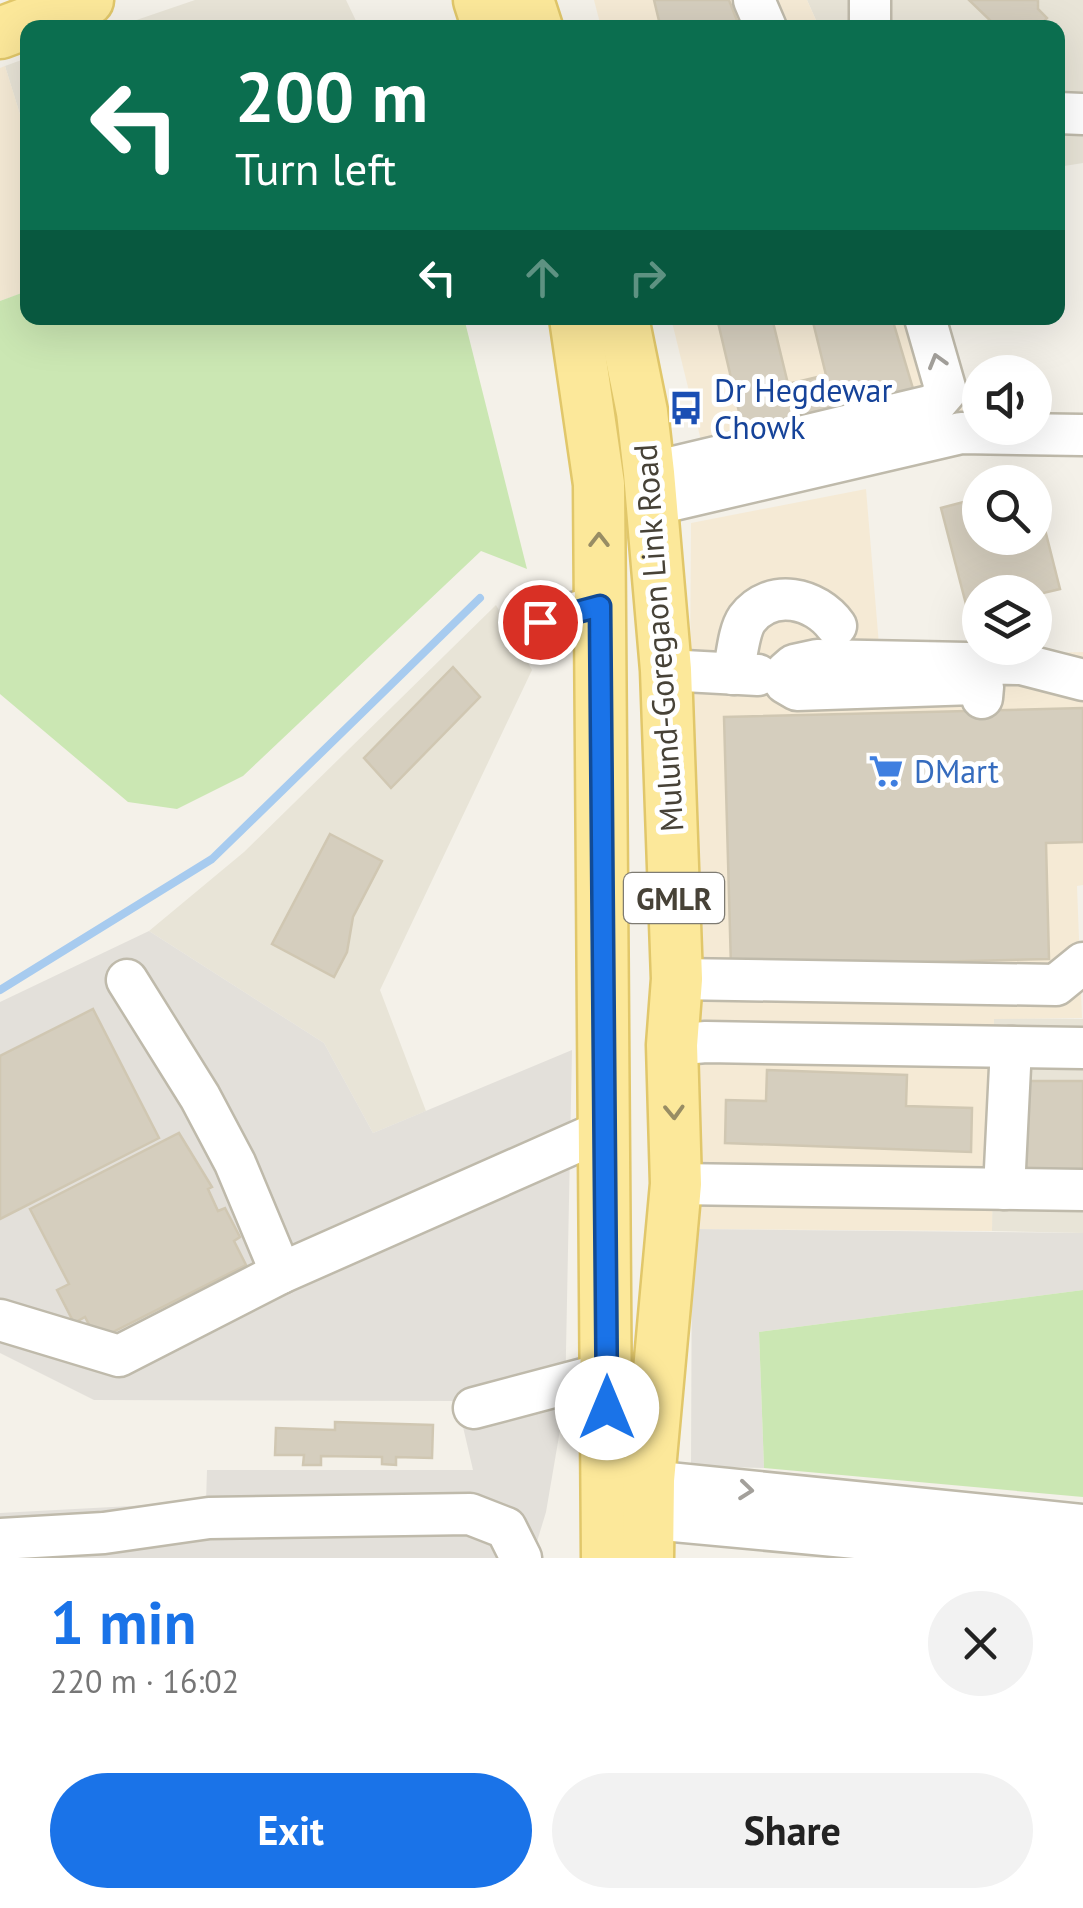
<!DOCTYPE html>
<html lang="en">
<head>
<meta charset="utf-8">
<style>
	body { margin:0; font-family:"PT Sans",sans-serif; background:#f2f2f2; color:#222; height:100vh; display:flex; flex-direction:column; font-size:38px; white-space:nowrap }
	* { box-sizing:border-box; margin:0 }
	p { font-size:32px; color:#767676 }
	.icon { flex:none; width:55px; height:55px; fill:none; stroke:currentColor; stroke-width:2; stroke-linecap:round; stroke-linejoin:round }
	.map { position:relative; height:1558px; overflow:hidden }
	.sheet { display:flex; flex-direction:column; background:#fff; flex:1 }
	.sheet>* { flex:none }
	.top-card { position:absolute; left:20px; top:20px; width:1045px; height:305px; border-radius:20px; box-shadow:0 10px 40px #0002; background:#0b6e4f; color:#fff; overflow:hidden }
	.fabs { position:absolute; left:962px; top:355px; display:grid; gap:20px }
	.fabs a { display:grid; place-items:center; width:90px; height:90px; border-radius:50%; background:#fff; box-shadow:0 10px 40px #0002; font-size:50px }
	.pin { position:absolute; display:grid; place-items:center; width:85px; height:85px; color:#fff; margin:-42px; border:5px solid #fff; border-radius:50%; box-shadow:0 2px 10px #0007 }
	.me { position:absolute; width:110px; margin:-55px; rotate:0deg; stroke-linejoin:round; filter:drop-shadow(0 0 8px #0008) }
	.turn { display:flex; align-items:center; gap:35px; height:210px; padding:0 50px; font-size:45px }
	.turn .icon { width:130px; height:130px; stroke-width:2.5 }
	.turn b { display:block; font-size:70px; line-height:85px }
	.lanes { display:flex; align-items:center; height:95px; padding:0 50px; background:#0003; justify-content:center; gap:50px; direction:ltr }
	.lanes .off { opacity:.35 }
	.round { display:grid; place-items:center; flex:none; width:105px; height:105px; border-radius:52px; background:#f2f2f2 }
	.headline { display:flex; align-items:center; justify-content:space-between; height:170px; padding:0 50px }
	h1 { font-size:60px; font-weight:700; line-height:75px; color:#1a73e8 }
	.button { display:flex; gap:20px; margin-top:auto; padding:20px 50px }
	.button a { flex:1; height:115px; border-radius:60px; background:#1a73e8; color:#fff; font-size:40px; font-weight:700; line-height:115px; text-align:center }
	.button a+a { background:#f2f2f2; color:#222 }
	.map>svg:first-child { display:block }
	.residential { fill:#e8e4d7 }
	.commercial { fill:#f5ead5 }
	.industrial { fill:#e3e0da }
	.green { fill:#cbe7b3 }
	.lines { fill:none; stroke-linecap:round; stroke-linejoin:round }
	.stream { stroke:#a7cbef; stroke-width:8 }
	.building { fill:#d5cebe; stroke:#d0c7b2; stroke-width:2.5 }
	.minor-casing { stroke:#bfbaab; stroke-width:45 }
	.major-casing { stroke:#e1c76a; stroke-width:55 }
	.minor { stroke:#fff; stroke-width:40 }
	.major { stroke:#fce89a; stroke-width:50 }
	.oneway { stroke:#a3a09b }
	.oneway2 { stroke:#988d64 }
	.route-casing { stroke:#114b97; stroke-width:25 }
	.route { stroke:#1a73e8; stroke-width:18 }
	.labels { text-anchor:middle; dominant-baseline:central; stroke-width:10; stroke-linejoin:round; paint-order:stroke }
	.shield { fill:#fff; stroke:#7e7b73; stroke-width:2.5 }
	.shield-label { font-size:30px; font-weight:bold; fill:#474237 }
	.transit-label { font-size:32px; fill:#164399; stroke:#fff; text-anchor:start }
	.street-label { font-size:32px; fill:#474237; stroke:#fff }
	.shop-label { font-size:32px; fill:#366cbe; stroke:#fff; text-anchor:start }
</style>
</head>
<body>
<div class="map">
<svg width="1083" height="1558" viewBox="0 0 1083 1558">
	<rect width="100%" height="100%" fill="#f4f1e9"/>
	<g class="residential">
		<path d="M195,0h151l13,27h-243z"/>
		<path d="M807,0h276v163l-25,4v-139l-239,-1z"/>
		<path d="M27,58v79l-22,-71z"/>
		<path d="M496,605l36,65 -152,320 46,121 -53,22 -49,-90 -175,-112 95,-79z"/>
		<path d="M994,1018l89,1v214l-91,-2z"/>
	</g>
	<g class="commercial">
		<path d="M594,0h213l12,27h-218z"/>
		<path d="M5,66l22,71 1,154 -28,10v-233z"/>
		<path d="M671,318h262l30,94 -253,65z"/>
		<path d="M866,489l14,168 203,-5v233l-6,1 5,132 -88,1 -2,212 -300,-2 -4,-208 3,-498z"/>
	</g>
	<g class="industrial">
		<path d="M149,931l175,112 49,90 199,-83 -7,351 -19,111 -14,46h-532v-45l206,-11 1,-32h266l-16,-69 -363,-1 -94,-47v-351z"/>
		<path d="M692,1229l391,4v57l-324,42 5,136 -73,-2z"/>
	</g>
	<g class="green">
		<path d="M27,291l1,27h436l63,251 -46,-18 -238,225 -66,33 -49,-7 -128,-108v-393z"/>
		<path d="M1083,1290v207l-319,-29 -5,-136z"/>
	</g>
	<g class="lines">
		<path class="stream" d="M0,990l212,-131 268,-261"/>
	</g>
	<g class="building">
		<path d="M654,0h75l11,28h-89l9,-3z"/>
		<path d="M969,0h69v9l9,9 -9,10h-46l3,-3z"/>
		<path d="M717,318h55l16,66 38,-9 -14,-57h80l25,84 -170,44z"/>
		<path d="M1035,490l25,99 -25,6v-3h-20l-2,-6 -33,6v17l-12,3 -27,-104 30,-8 5,19 4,-1v20h55z"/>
		<path d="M453,667l27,30 -89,91 -27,-30z"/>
		<path d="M1083,708v134l-37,1 3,116 -318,8 -7,-250z"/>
		<path d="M330,834l52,27 -29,56 -6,35 -13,25 -62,-33z"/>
		<path d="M93,1009l66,129 -159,81v-163z"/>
		<path d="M767,1070l140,5 -1,31 66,2 -1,44 -246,-9 1,-43 40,1z"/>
		<rect x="1015" y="1081" width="68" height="101"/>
		<path d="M179,1133l33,54 -4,2 10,22 7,-3 15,29 -6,4 12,24 -149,75 -12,-23 -11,6 -17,-33 12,-6 -39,-75z"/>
		<path d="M335,1422l98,3 -1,33 -36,-1v8l-14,-1v-7l-61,-1v9h-18l1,-10h-29l1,-27 59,2z"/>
	</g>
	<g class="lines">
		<g class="minor-casing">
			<g id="minor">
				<path d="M754,0l12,28"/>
				<path d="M870,28v-28"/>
				<path d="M1058,113l25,1"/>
				<path d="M649,473l285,-68 12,-14 -21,-73"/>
				<path d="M652,505l309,-72 122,2"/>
				<path d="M525,634l15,-12 60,-16"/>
				<path d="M666,670l92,5"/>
				<path d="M733,674c4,-16 5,-42 14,-55 24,-32 69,-21 89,7"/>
				<path d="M982,698l1,-11 -9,-3 -177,6 -12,-7 1,-11 8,-7 23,-5 204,4 62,16"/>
				<path d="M677,979l379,6 27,-22"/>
				<path d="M127,980l73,117 35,66 46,110"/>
				<path d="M672,1045l34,-3 377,6"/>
				<path d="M676,1184l407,6"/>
				<path d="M1004,1189l7,-142"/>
				<path d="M0,1320l119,36 162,-83 323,-143"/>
				<path d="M474,1408l132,-35"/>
				<path d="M619,1478l464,47"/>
				<path d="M620,1516l449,42"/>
				<path d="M0,1539l104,-6 105,-15 261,-4 36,14 15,30"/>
			</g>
		</g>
		<g class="major-casing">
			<g id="major">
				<path d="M479,0l9,28"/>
				<path d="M528,0l9,28"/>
				<path d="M0,33l88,-33"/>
				<path d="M575,318l24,166 8,1074"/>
				<path d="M623,318l19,94 7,61 17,197 11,309 -5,66 4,139 -27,296 -1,78"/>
			</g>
		</g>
		<use href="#minor" class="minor"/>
		<use href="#major" class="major"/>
	</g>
	<defs><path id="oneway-chevron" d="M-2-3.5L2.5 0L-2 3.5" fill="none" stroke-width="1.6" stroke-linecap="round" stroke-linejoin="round" transform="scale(2.5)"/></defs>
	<g class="oneway">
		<use href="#oneway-chevron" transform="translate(937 361) rotate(-106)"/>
		<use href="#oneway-chevron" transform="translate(746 1490) rotate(6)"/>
	</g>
	<g class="oneway2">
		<use href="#oneway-chevron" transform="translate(599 540) rotate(-90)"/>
		<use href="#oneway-chevron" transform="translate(674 1112) rotate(88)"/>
	</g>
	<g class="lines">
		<g class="route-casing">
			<path id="route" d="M540,622l60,-16 7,802"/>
		</g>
		<use href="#route" class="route"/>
	</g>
	<defs>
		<g id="bus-bare" transform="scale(2.7)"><path d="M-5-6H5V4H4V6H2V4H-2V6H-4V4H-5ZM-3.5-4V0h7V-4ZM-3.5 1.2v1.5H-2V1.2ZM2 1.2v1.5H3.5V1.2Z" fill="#1a4fb4" stroke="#fff" stroke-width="2.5" paint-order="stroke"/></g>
		<g id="supermarket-bare" transform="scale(2.7)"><path d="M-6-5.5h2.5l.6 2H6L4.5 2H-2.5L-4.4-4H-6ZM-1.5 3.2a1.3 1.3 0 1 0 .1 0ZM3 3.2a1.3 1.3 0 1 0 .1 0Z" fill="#3f7fe0" stroke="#fff" stroke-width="2.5" paint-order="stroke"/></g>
	</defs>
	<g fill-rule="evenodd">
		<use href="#bus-bare" x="686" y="408"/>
		<use href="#supermarket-bare" x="886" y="771"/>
	</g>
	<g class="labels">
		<rect class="shield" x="624" y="873" width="100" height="50" rx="8"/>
		<g class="shield-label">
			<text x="674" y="898">GMLR</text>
		</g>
		<g class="transit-label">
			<text x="714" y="390">Dr Hegdewar<tspan x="714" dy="37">Chowk</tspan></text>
		</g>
		<g class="street-label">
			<text transform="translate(658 638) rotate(-94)">Mulund-Goregaon Link Road</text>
		</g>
		<g class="shop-label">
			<text x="914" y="771">DMart</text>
		</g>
	</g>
</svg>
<div class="fabs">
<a><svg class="icon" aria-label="sound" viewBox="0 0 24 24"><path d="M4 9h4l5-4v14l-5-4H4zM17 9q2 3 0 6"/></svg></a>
<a><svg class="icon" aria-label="search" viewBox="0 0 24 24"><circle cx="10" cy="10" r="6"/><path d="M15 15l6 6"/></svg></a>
<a><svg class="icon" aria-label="layers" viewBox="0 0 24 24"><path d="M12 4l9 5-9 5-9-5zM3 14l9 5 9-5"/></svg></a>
</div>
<div class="pin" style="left:540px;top:622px;background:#d93025"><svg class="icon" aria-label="arrive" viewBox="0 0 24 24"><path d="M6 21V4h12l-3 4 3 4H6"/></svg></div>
<svg class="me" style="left:607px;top:1408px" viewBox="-20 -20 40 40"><circle r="19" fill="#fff"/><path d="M0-13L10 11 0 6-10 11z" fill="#1a73e8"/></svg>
<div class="top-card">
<div class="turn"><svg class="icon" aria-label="left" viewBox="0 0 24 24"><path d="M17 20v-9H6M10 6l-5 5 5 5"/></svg><div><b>200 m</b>Turn left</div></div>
<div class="lanes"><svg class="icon" aria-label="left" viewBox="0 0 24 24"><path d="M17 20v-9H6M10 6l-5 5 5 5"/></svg><svg class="icon off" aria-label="ahead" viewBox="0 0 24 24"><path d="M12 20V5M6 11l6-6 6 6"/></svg><svg class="icon off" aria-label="right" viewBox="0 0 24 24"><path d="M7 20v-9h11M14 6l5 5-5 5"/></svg></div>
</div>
</div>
<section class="sheet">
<div class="headline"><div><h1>1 min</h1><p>220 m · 16:02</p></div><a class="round"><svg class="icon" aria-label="close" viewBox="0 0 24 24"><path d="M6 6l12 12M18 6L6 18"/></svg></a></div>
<div class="button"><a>Exit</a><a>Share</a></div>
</section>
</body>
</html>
